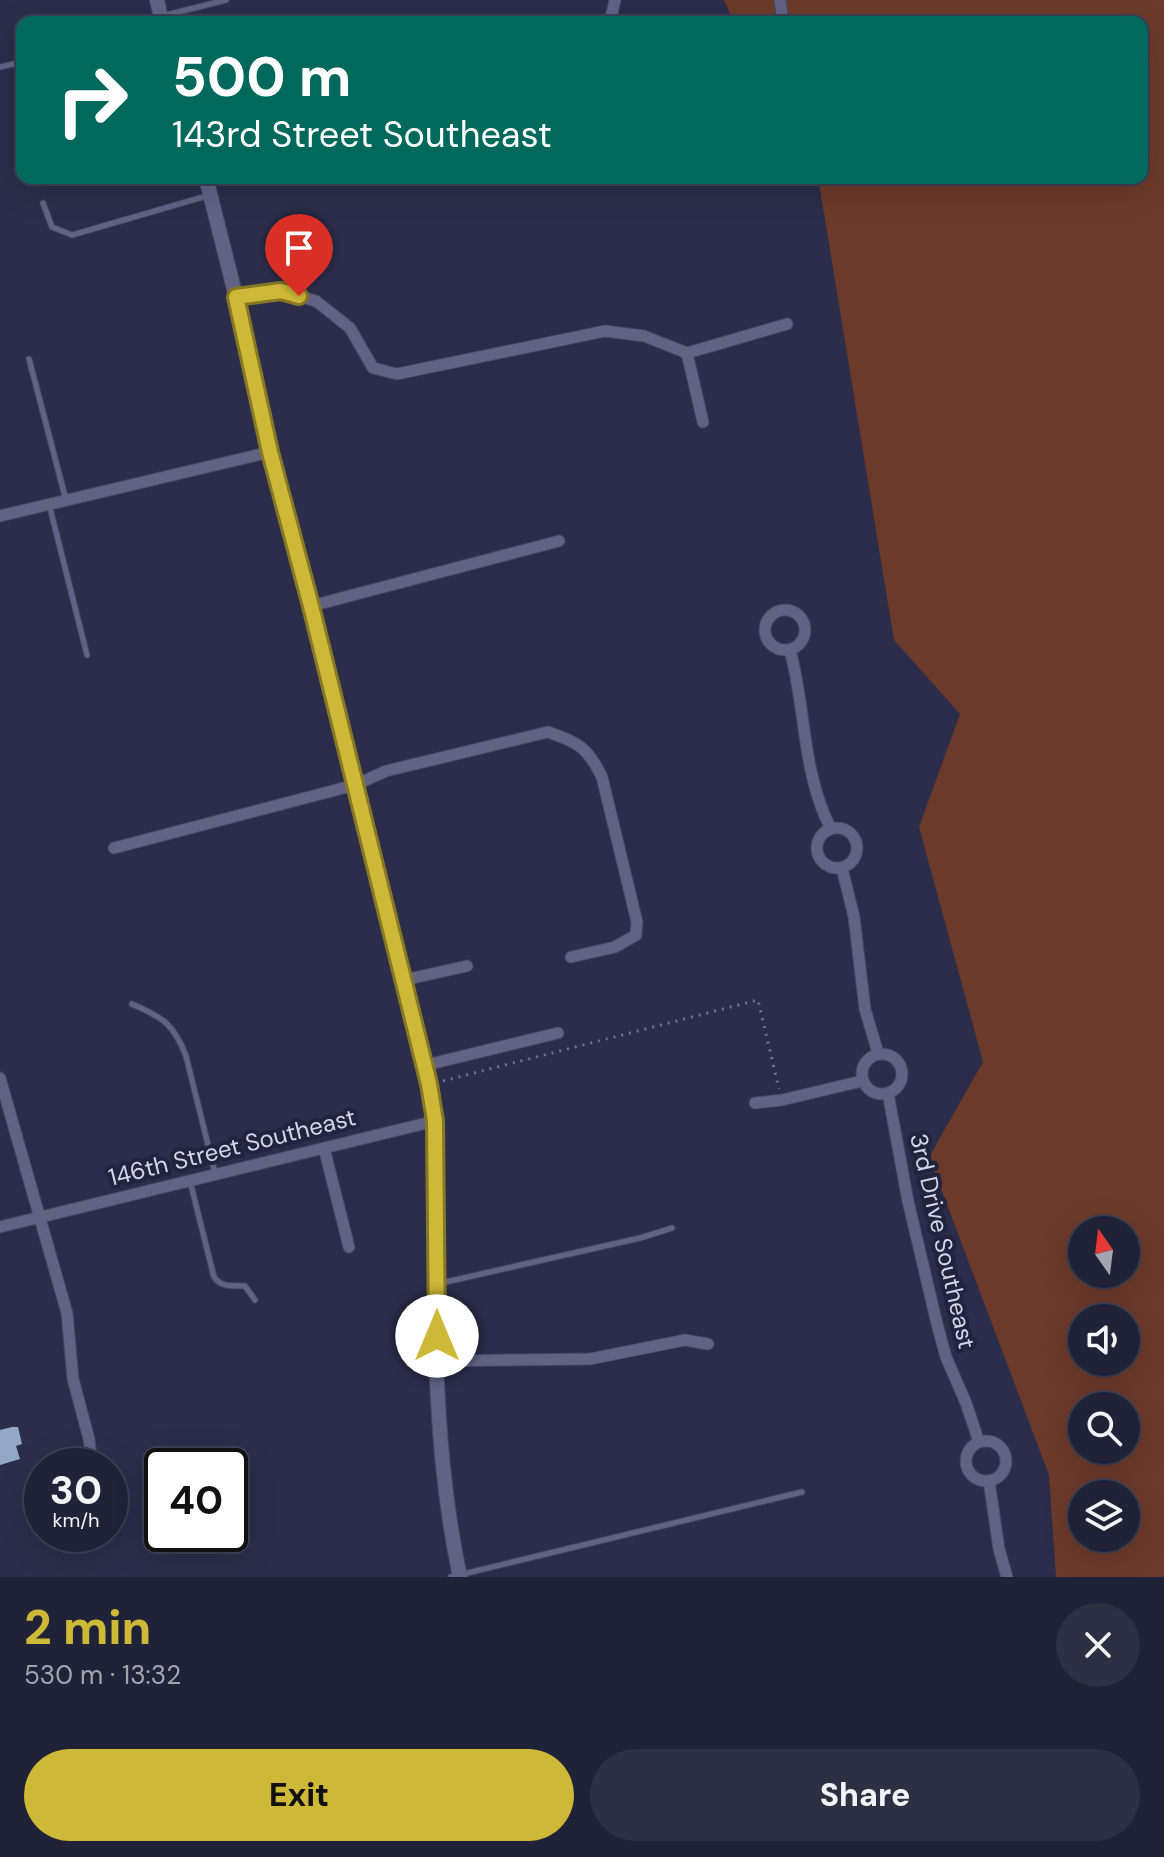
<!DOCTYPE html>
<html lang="en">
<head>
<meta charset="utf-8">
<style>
	body { margin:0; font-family:"DM Sans",sans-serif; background:#2d2f43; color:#f1f3f6; height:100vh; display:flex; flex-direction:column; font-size:30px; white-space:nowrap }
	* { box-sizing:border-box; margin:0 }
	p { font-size:26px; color:#a2a4ae }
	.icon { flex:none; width:44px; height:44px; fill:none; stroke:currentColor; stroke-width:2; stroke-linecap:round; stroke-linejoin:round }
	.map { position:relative; height:1577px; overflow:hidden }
	.side { display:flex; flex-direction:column; background:#202238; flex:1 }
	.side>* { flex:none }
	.top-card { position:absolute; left:16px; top:16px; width:1132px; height:168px; border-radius:16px; box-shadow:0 8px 32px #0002,0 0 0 2px #3d3f53; background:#00695c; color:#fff; overflow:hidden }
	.needle { width:52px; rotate:346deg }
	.buttons { position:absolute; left:1068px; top:1216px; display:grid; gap:16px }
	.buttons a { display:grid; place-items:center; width:72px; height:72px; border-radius:50%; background:#202238; box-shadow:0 8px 32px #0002,0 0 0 2px #3d3f53; font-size:40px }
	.speed { position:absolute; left:24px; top:1448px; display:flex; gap:16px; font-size:40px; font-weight:700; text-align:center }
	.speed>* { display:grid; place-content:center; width:104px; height:104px; border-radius:50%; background:#202238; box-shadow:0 8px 32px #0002,0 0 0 2px #3d3f53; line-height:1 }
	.speed small { font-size:20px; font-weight:400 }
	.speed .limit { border:4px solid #111; border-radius:12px; background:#fff; color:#111 }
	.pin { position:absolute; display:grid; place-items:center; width:68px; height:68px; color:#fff; margin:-82px -34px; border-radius:50% 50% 50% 0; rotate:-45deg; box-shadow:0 0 8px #0007 }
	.pin .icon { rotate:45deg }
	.me { position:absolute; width:88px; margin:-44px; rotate:0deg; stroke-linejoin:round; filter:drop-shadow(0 0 6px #0008) }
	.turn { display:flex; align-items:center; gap:28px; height:168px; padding:0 24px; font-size:36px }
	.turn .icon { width:104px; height:104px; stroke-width:2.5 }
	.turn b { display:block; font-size:56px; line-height:68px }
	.round { display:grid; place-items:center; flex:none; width:84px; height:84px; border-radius:42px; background:#2d2f43 }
	.headline { display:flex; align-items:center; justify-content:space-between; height:136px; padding:0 24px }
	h1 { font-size:48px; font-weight:800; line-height:60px; color:#ceb837 }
	.action { display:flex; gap:16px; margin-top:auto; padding:16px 24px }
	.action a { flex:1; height:92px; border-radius:48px; background:#ceb837; color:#111; font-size:32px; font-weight:800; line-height:92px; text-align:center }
	.action a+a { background:#2d2f43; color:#f1f3f6 }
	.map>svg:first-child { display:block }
	.green { fill:#6b3a2a; fill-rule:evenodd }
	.building { fill:#93a8c7 }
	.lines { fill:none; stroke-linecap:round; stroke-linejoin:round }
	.service-casing { stroke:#46475f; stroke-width:7 }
	.minor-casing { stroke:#46475f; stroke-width:13 }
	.tertiary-casing { stroke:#46475f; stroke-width:16 }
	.path { stroke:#71738c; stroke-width:3; stroke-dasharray:2 6; stroke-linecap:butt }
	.service { stroke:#606384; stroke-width:5 }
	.minor { stroke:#606384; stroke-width:11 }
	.tertiary { stroke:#606384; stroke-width:14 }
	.route-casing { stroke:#867824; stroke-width:20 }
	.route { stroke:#ceb837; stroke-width:14 }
	.labels { text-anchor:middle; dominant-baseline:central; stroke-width:8; stroke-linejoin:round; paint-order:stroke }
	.street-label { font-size:24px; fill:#d3d5e8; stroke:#21233f }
</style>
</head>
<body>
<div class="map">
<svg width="1164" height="1577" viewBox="0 0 1164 1577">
	<rect width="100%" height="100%" fill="#2b2d4a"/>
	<path class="green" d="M724,0h440v1577h-108l-7,-102 -120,-318 54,-95 -64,-235 41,-113 -66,-74 -75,-457 38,-5h285v-156h-248l-163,-6zM1082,1230h44v44h-44zM1082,1318h44v44h-44zM1082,1406h44v44h-44zM1082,1494h44v44h-44z"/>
	<path class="building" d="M12,1427h6l4,17 -6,2 4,13 -20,6v-35z"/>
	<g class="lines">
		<g class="service-casing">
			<g id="service">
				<path d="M162,16l64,-16"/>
				<path d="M0,67l22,-5"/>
				<path d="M43,203l9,24 20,8 138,-40"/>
				<path d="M29,359l37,141"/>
				<path d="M49,504l38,151"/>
				<path d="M132,1004c30,13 42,20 54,52l29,117"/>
				<path d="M190,1181l24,96c7,11 19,8 31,9l10,14"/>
				<path d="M437,1284l203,-46 32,-10"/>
				<path d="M451,1577l351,-85"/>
			</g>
		</g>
		<g class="minor-casing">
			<g id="minor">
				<path d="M780,0l3,22"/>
				<path d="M610,22l5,-22"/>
				<path d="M236,297l45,-6 35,10 34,27 23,40 24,6 208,-43 39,5 43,17 100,-29"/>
				<path d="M687,353l16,69"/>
				<path d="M0,516l270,-64"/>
				<path d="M311,606l248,-65"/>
				<circle cx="785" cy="630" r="20"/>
				<path d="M790,650c16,59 12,123 41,179"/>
				<circle cx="837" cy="848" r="20"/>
				<path d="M114,848l241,-63 31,-14 162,-39c30,10 40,16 54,45l35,145 -1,13 -21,12 -44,10"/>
				<path d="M842,868l12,49 11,92 13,44"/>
				<path d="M404,980l63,-14"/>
				<circle cx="882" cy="1074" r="20"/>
				<path d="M426,1065l132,-32"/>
				<path d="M0,1078l67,235 6,66 16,60 3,27"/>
				<path d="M888,1093l20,108 29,123 9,33 20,46 13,39"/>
				<path d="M755,1103l27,-3 80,-19"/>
				<path d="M324,1148l25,99"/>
				<path d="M0,1227l435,-106"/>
				<path d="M437,1361l153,-2 95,-19 23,4"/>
				<circle cx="986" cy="1461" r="20"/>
				<path d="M989,1481l10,68 8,28"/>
			</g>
		</g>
		<g class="tertiary-casing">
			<g id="tertiary">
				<path d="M157,0l5,22"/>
				<path d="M206,178l30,119 34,155 41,154 118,478 6,37c1,152 -7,306 25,456"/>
			</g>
		</g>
		<path class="path" d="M443,1081l315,-81 21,89"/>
		<use href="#service" class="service"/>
		<use href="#minor" class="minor"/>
		<use href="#tertiary" class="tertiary"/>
	</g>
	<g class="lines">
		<g class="route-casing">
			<path id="route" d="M299,296l-18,-5 -45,6 34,155 41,154 118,478 6,37 2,215"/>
		</g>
		<use href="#route" class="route"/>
	</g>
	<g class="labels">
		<g class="street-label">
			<text transform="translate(232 1147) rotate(-14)">146th Street Southeast</text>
			<text transform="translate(943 1241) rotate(77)">3rd Drive Southeast</text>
		</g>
	</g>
</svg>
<div class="buttons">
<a><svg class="needle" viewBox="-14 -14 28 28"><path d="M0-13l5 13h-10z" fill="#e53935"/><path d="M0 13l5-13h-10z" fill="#a2a4ae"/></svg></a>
<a><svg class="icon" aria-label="sound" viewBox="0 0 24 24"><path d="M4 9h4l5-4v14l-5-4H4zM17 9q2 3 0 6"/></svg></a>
<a><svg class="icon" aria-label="search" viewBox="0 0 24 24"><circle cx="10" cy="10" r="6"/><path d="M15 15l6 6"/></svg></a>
<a><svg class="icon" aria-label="layers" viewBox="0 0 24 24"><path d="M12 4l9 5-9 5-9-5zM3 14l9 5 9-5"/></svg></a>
</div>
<div class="speed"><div>30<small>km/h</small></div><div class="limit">40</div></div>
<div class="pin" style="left:299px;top:296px;background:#d93025"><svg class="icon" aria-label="arrive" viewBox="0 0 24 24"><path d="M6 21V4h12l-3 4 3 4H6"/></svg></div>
<svg class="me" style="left:437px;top:1336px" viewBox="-20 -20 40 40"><circle r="19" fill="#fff"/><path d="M0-13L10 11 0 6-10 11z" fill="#ceb837"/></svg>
<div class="top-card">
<div class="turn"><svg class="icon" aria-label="right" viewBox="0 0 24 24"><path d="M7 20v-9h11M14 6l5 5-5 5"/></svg><div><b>500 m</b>143rd Street Southeast</div></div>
</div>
</div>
<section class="side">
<div class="headline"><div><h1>2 min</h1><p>530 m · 13:32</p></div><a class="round"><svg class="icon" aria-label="close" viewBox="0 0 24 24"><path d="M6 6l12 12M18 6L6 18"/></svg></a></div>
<div class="action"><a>Exit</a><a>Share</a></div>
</section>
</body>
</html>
